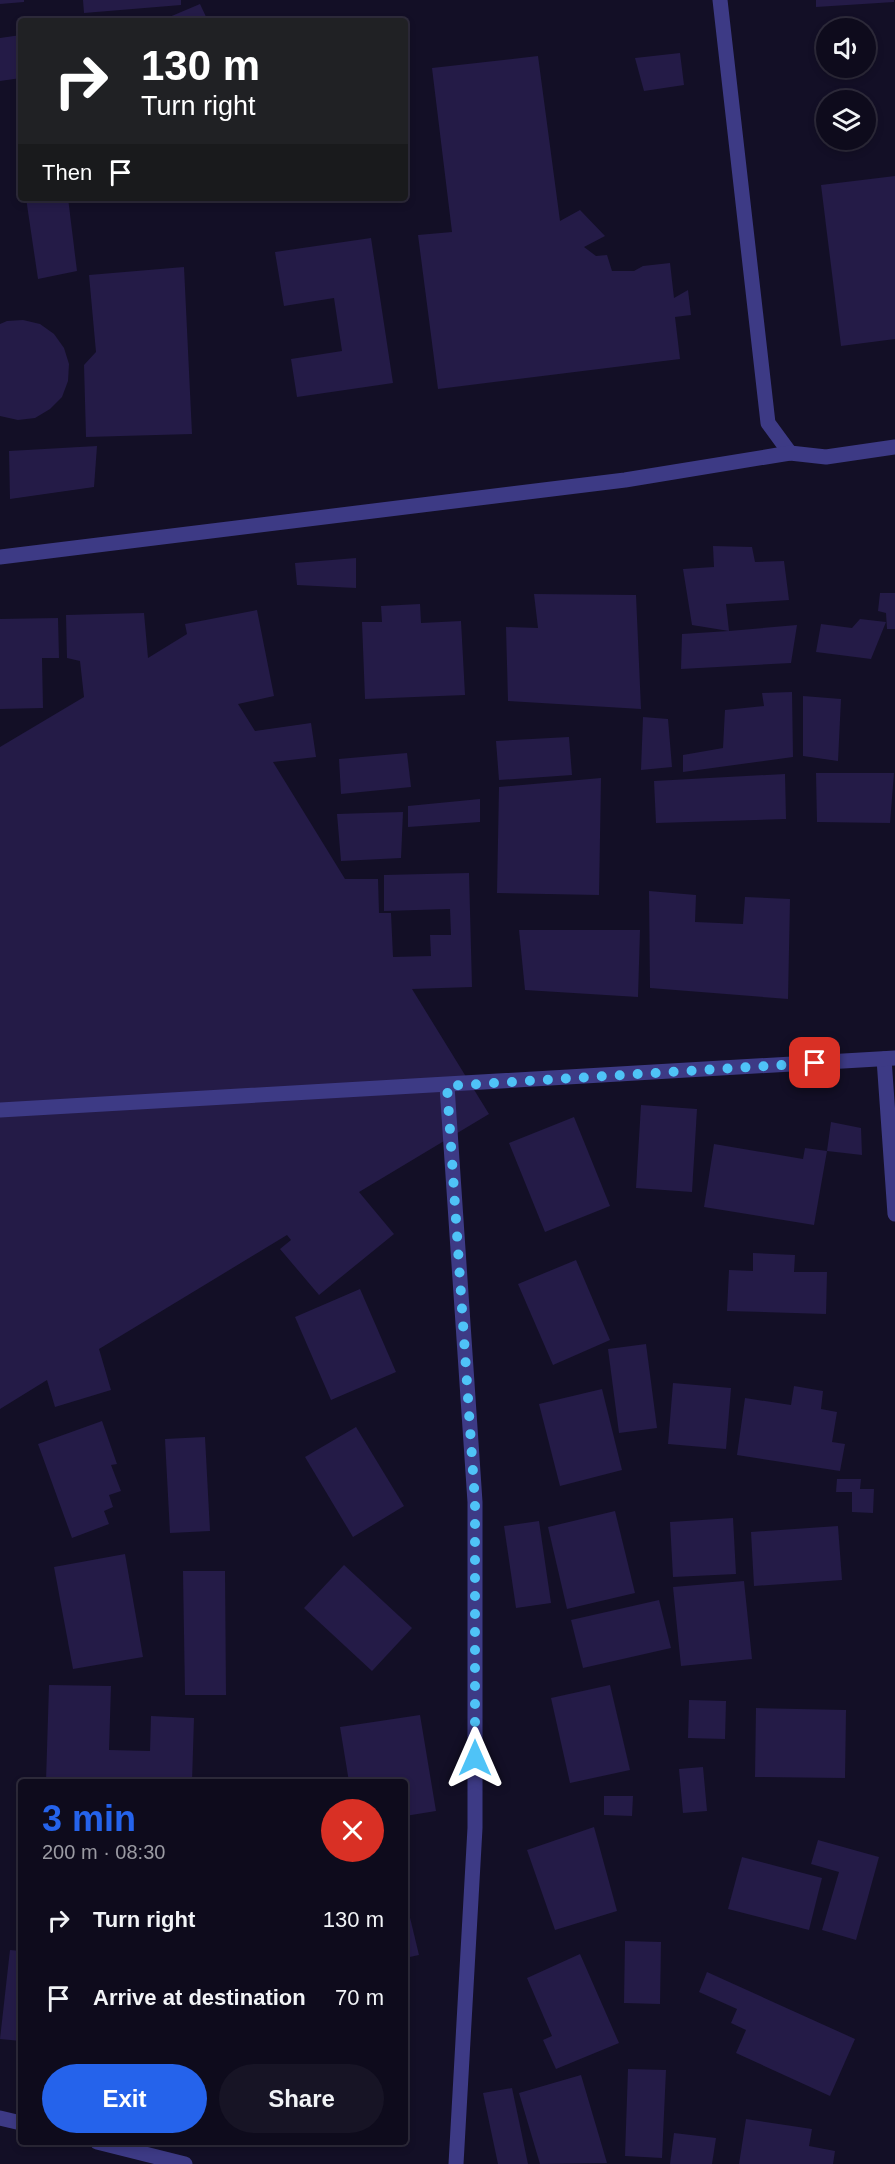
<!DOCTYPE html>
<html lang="en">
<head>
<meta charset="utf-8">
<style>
	body { margin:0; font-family:Helvetica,sans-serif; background:#171425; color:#f1f3f6; height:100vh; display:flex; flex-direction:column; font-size:22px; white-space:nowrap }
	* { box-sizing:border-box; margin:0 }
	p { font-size:20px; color:#9b9ba3 }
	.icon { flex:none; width:33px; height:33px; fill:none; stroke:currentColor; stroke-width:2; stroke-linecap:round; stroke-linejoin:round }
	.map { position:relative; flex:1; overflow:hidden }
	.details { position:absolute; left:18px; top:1779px; width:390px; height:366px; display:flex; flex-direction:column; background:#0e0b1c; border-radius:6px; box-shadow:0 3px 9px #0003,0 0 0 2px #2e2b3b }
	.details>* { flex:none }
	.guide { position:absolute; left:18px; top:18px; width:390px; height:183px; border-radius:6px; box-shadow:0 3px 9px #0003,0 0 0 2px #2e2b3b; background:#202124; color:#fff; overflow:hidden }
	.controls { position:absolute; left:816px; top:18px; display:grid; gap:12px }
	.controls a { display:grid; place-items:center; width:60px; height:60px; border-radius:50%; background:#0e0b1c; box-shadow:0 3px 9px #0003,0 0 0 2px #2e2b3b; font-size:30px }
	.pin { position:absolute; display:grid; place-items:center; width:51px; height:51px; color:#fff; margin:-26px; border-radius:12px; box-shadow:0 3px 9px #0006 }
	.me { position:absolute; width:66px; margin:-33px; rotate:0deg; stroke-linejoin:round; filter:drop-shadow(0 0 4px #0008) }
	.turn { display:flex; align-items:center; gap:21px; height:126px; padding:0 24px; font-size:27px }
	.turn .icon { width:78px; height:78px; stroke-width:2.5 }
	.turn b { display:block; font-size:42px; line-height:51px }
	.then { display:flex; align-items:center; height:57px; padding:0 24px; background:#0003; gap:12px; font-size:22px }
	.round { display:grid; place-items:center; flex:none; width:63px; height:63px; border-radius:32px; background:#171425 }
	.headline { display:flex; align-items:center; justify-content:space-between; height:102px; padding:0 24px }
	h1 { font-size:36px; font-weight:700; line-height:45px; color:#2563eb }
	.action { display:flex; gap:12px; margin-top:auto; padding:12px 24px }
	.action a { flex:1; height:69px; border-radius:36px; background:#2563eb; color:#fff; font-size:24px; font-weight:700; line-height:69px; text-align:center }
	.action a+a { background:#171425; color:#f1f3f6 }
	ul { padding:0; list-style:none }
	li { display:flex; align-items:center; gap:18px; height:78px; padding:0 24px }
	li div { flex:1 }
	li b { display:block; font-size:22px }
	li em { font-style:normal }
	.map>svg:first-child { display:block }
	.building { fill:#241b47 }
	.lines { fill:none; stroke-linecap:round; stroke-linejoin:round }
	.street { stroke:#3d3a85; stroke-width:15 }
	.route { stroke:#4fc3f7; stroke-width:10; stroke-dasharray:0 18 }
</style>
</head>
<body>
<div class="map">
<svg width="895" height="2164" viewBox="0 0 895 2164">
	<rect width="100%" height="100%" fill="#130f26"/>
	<g class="building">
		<path d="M0,0h24v2l-24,2z"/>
		<path d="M83,0h98v5l-97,8z"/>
		<path d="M816,0h78v2l-78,5z"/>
		<path d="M200,4l8,17h-51v-2l10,-1z"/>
		<path d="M21,35v43l-21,3v-43z"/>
		<path d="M680,53l4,32 -40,6 -9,-33z"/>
		<path d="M538,56l22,165 20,-11 25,26 -21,11 12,9 11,-1 5,16h22l9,-5 27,-3 4,35 14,-8 3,25 -16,2 5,42 -242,30 -20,-154 34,-3 -20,-164z"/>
		<path d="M895,176v163l-54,7 -20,-161z"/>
		<path d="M26,198h42l9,73 -39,8z"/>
		<path d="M371,238l22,145 -96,14 -6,-38 51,-8 -8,-53 -50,8 -9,-54z"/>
		<path d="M184,267l8,167 -106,3 -2,-72 12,-13 -7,-77z"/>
		<path d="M23,320l17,4 14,10 10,14 5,16 -1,17 -6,16 -12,12 -15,9 -17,2 -18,-4v-92l7,-3z"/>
		<path d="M97,446l-3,41 -84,12 -1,-48z"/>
		<path d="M713,546l39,1 3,15 29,-1 5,39 -63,4 3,27 68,-6 -6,38 -110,6 1,-35 47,-3 -37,-6 -9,-56 31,-2z"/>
		<path d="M356,558v30l-59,-3 -2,-22z"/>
		<path d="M880,593h15v36h-8l-1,-16 -8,-2z"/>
		<path d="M534,594l102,1 5,114 -133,-8 -2,-74 32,1z"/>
		<path d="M420,604l1,19 40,-2 4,74 -100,4 -3,-77h20l-1,-16z"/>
		<path d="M257,610l17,86 -36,8 17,27 56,-8 5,34 -43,5 72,117h33l1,34h12l2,44 38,-1 -1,-21h21l-1,-26 -66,2v-36l85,-2 3,114 -60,2 77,125 -130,78 35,42 -75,61 -39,-46 11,-9 -4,-5 -188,114 12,41 -56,17 -8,-27 -47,29v-662l84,-50 -4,-36 -13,-3 -1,-43 78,-2 4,45 39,-24 -2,-10z"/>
		<path d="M58,618l1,40h-17l1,50 -43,1v-90z"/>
		<path d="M860,619l26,3 -15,37 -55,-7 5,-28 31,4z"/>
		<path d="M792,692l1,65 -110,15v-17l40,-7 2,-38 39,-4 -2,-13z"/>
		<path d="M803,696l38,3 -3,62 -35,-5z"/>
		<path d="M643,717l25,2 4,48 -31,3z"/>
		<path d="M569,737l3,38 -73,5 -3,-39z"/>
		<path d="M407,753l4,34 -70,7 -2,-35z"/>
		<path d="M816,773h78l-4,50 -73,-1z"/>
		<path d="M785,774l1,45 -130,4 -2,-42z"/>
		<path d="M601,778l-2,117 -102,-2 2,-106z"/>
		<path d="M480,799v23l-72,5v-21z"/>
		<path d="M403,812l-2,46 -60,3 -4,-47z"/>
		<path d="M649,891l47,4 -1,27 48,2 2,-27 45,2 -2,100 -138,-11z"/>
		<path d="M519,930h121l-2,67 -113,-7z"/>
		<path d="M641,1105l56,4 -5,83 -56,-4z"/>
		<path d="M574,1117l36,89 -65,26 -36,-89z"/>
		<path d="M831,1122l30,6 1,27 -35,-4 -13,74 -110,-18 10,-63 89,15 2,-11 22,3z"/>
		<path d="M753,1253l42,2 -1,17h33l-1,42 -99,-3 2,-41 24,1z"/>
		<path d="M576,1260l34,80 -57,25 -35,-81z"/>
		<path d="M360,1289l36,83 -65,28 -36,-83z"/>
		<path d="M646,1344l11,84 -38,5 -11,-84z"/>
		<path d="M673,1383l58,5 -5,61 -58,-5z"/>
		<path d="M794,1386l29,5 -2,18 16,3 -5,30 13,2 -5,27 -103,-16 8,-57 46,7z"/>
		<path d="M602,1389l20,81 -62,16 -21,-82z"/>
		<path d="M102,1421l15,43 -6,1 10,26 -12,4 4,12 -9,4 5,13 -37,14 -34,-94z"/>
		<path d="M356,1427l48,79 -51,31 -48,-80z"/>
		<path d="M205,1437l5,94 -40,2 -5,-94z"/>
		<path d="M837,1479h24l-1,10h14l-1,24 -21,-1v-20h-16z"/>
		<path d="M615,1511l20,82 -68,16 -19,-82z"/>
		<path d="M733,1518l3,56 -63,3 -3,-55z"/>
		<path d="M539,1521l12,82 -35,5 -12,-82z"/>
		<path d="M838,1526l4,54 -88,6 -3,-54z"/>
		<path d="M125,1554l18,103 -70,12 -19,-102z"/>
		<path d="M344,1565l68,63 -40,43 -68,-63z"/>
		<path d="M183,1571h42l1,124h-41z"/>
		<path d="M744,1581l8,78 -71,7 -8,-79z"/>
		<path d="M659,1600l12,48 -88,20 -12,-48z"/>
		<path d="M49,1685l62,1 -2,64 41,1 1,-35 43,2 -2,64h-146z"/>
		<path d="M610,1685l20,85 -60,13 -19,-85z"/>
		<path d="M689,1700l37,1 -1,38 -37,-1z"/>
		<path d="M756,1708l90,2 -1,68 -90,-1z"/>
		<path d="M420,1715l16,96 -31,5v-34h-56l-9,-55z"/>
		<path d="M703,1767l4,44 -24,2 -4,-44z"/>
		<path d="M604,1796h29l-1,20 -28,-1z"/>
		<path d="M594,1827l23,84 -62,19 -28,-80z"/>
		<path d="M818,1840l61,17 -23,83 -34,-10 17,-58 -28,-8z"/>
		<path d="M742,1857l80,21 -13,52 -81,-21z"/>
		<path d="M406,1901l13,54 -14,3v-56z"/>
		<path d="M625,1941l36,1 -1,62 -36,-1z"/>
		<path d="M10,1950l11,1v90l-21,-2z"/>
		<path d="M580,1954l39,89 -63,26 -13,-29 9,-4 -25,-58z"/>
		<path d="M707,1972l148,67 -25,57 -94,-43 10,-23 -15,-7 6,-14 -38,-17z"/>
		<path d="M628,2069l38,1 -4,88 -37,-2z"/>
		<path d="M581,2075l26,88 -67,1 -21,-71z"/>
		<path d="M512,2088l16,76h-30l-15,-71z"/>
		<path d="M746,2119l66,10 -3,17 26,5 -2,13h-94z"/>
		<path d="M674,2133l42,5 -4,26h-42z"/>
	</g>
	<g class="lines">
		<g class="street">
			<path d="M720,0l48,423 22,30"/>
			<path d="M0,557l625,-77 165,-27 36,4 69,-10"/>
			<path d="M884,1059l11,155"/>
			<path d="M447,1086l28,416v326l-19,336"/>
			<path d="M0,1110l895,-52"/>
			<path d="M0,2118l21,5"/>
			<path d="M97,2142l88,22"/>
		</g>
	</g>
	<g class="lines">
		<path class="route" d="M475,1758v-256l-28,-416 368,-23"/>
	</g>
</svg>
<div class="controls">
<a><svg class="icon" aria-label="sound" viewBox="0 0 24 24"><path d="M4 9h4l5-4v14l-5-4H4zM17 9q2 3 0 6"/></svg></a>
<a><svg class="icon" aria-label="layers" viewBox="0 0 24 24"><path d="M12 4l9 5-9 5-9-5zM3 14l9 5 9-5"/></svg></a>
</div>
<div class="pin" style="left:815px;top:1063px;background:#d93025"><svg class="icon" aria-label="arrive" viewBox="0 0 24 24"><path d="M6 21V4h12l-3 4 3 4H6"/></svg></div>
<svg class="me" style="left:475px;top:1758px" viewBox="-20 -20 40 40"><path d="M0-17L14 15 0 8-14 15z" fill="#4fc3f7" stroke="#fff" stroke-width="4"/></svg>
<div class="guide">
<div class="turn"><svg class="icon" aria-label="right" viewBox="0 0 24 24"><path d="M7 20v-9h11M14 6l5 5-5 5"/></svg><div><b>130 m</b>Turn right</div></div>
<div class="then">Then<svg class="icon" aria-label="arrive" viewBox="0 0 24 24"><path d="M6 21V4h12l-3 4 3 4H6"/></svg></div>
</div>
<section class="details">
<div class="headline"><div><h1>3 min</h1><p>200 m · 08:30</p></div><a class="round" style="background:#d93025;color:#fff"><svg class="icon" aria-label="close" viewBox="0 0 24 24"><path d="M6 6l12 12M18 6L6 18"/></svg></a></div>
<ul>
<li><svg class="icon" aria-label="right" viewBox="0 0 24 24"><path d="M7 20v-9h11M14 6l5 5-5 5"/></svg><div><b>Turn right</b></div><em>130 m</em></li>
<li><svg class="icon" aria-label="arrive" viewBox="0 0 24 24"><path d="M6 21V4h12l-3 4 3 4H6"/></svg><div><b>Arrive at destination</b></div><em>70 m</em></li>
</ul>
<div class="action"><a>Exit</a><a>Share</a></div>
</section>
</div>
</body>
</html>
